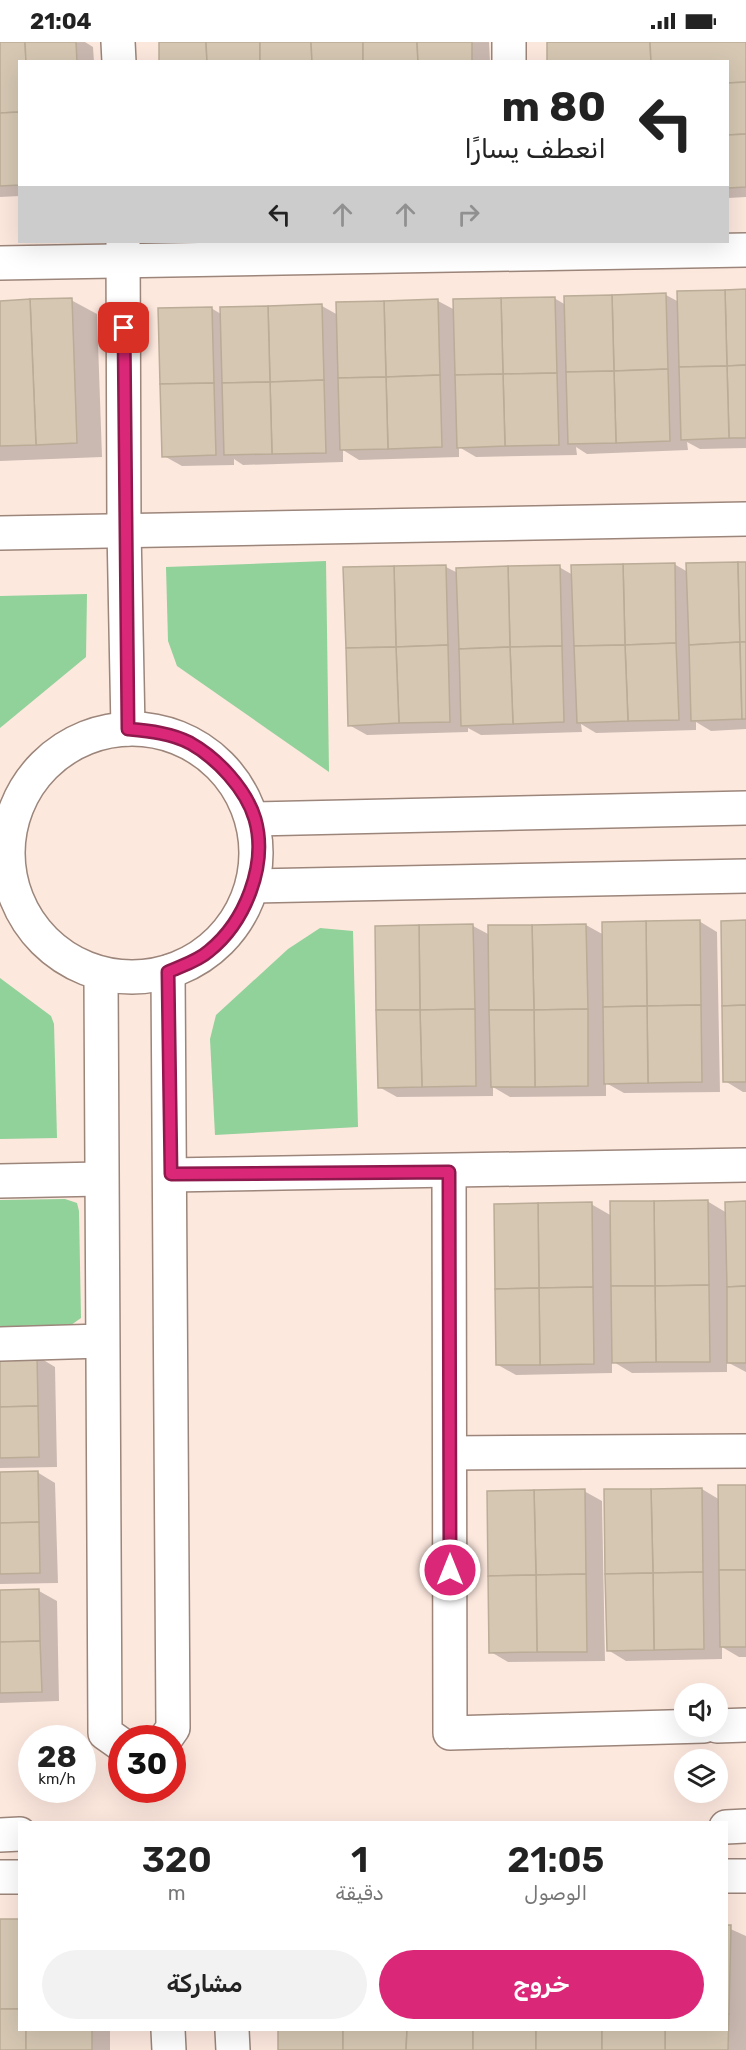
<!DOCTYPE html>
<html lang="ar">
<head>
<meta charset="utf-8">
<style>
	body { margin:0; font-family:Rubik,"Noto Naskh Arabic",sans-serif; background:#f2f2f2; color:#222; direction:rtl; height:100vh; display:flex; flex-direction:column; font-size:22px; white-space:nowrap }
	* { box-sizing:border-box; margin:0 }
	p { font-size:20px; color:#767676 }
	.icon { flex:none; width:33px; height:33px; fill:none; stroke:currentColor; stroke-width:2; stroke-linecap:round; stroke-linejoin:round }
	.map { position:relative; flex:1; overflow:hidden; direction:ltr }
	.sheet { position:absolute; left:18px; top:1779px; width:710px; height:210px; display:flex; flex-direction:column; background:#fff; border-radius:0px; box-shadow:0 6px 24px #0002; direction:rtl }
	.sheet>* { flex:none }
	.banner { position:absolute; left:18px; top:18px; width:711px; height:183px; border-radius:0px; box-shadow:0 6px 24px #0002; direction:rtl; background:#fff; color:#222; overflow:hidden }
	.controls { position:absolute; left:674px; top:1641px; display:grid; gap:12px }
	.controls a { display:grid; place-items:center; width:54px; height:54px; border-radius:50%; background:#fff; box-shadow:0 6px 24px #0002; font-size:30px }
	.speed { position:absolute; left:18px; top:1683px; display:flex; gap:12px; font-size:30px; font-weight:700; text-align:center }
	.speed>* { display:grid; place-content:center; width:78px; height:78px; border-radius:50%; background:#fff; box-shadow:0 6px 24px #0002; line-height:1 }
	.speed small { font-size:15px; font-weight:400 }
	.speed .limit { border:9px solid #d22; background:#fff; color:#111 }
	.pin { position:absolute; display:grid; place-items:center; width:51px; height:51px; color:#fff; margin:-26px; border-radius:12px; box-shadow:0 3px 9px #0006 }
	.me { position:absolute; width:66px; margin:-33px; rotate:0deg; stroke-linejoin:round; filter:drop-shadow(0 0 4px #0008) }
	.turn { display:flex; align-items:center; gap:21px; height:126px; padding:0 24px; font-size:27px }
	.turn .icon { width:78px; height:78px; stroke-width:2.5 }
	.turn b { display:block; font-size:42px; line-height:51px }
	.lanes { display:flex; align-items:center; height:57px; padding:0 24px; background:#0003; justify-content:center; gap:30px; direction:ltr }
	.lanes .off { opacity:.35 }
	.eta { display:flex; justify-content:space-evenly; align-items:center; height:102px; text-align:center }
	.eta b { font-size:36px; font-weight:600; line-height:42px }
	.cta { display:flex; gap:12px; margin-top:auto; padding:12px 24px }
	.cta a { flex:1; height:69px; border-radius:36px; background:#db2777; color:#fff; font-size:24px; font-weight:600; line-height:69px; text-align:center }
	.cta a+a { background:#f2f2f2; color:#222 }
	.status { display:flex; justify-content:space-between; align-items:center; height:42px; padding:0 30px; background:#fff; direction:ltr }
	.status svg { height:16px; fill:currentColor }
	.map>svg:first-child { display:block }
	.green { fill:#91d19a }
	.shadow { fill:#0003 }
	.building { fill:#d5c7b2; stroke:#baac97; stroke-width:1.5 }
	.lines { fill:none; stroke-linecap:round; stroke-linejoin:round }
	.street-casing { stroke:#9c857a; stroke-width:36 }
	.secondary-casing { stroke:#9c857a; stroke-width:36 }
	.street { stroke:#fff; stroke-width:33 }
	.secondary { stroke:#fff; stroke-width:33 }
	.route-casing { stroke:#8e194d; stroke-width:15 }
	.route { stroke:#db2777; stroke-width:10 }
</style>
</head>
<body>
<div class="status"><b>21:04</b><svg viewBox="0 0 49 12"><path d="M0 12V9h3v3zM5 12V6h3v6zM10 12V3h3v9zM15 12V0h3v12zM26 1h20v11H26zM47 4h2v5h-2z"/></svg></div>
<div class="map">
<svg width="746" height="2008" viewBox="0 0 746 2008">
	<rect width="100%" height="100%" fill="#fde8de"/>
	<g class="green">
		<path d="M326,519l3,211 -152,-106 -9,-25 -2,-74z"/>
		<path d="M87,552l-1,63 -86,71v-132z"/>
		<path d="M320,886l33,3 5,196 -143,8 -5,-96 6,-24 72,-66z"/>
		<path d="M0,936l51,38 3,8 3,114 -57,1z"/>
		<path d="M65,1157l12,4 2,8 2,107 -10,7 -71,2v-127z"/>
	</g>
	<g class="shadow">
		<path d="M0,0h85l8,5 1,15h-74v134l-20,1z"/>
		<path d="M160,0h329l1,20h-330z"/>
		<path d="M549,0h197v155l-18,1v-136z"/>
		<path d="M746,249v157l-46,1 -13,-7 1,8 -101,4 -11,-7 1,8 -101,2 -17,-10v10l-100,3 -16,-10v12l-100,3 -9,-6v6l-52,1 -18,-10 47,-148 10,6 101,-8 16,9 100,-14 17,9 99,-12 12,7 100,-10 13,7z"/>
		<path d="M71,258l26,14 5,143 -102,4v-159z"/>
		<path d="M746,521v166l-35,2 -15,-9v8l-100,3 -15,-9 1,8 -101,3 -13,-7v4l-101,3 -18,-10 97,-158 12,6 101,-6 14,8 101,-11 14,8z"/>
		<path d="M699,879l18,11 3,160 -96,1 -18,-10v13l-96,1 -17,-10v9l-96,1 -18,-10 94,-161 17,9v-8l96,-2 18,10z"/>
		<path d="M746,880v170h-3l-18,-11z"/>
		<path d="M707,1159l20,12 19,-10v169l-19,-10v10l-95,1 -20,-12v12l-96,2 -18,-10 93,-161 21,12z"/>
		<path d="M37,1314l18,11 2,100 -57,1v-111z"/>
		<path d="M37,1430l18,11 3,100 -58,1v-111z"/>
		<path d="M746,1444v171h-7l-17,-10v12l-96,2 -18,-11 94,-161 18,11z"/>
		<path d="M584,1449l18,10 3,160 -97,1 -17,-10z"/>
		<path d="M0,1549h39l18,10 2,100 -59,2z"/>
		<path d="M0,1879l20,109h90v20h-110z"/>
		<path d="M726,1885l20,9v114h-467l1,-20h446z"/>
	</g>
	<g class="building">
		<path d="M0,0h25l1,20h-6v50l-20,1z"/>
		<path d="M25,0h51l1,20h-51z"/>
		<path d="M159,0h47l1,20h-48z"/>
		<path d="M206,0h54v20h-53z"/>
		<path d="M260,0h51l1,20h-52z"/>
		<path d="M311,0h52v20h-51z"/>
		<path d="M363,0h54l1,20h-55z"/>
		<path d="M417,0h55v20h-54z"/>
		<path d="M547,0h103l1,20h-104z"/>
		<path d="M650,0h96v40l-18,1v-21h-77z"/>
		<path d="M746,40v52l-18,1v-52z"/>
		<path d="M20,70v73l-20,1v-73z"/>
		<path d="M746,92v53l-18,1v-53z"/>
		<path d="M746,247v76l-19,1 -2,-76z"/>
		<path d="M725,248l2,76 -48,1 -2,-76z"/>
		<path d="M666,251l2,76 -54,2 -2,-76z"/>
		<path d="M612,253l2,76 -48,1 -2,-76z"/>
		<path d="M555,255l2,76 -54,1 -2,-76z"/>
		<path d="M72,256l5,145 -41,2 -6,-146z"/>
		<path d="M501,256l2,76 -48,1 -2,-76z"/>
		<path d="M30,257l6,146 -36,1v-145z"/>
		<path d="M438,257l2,76 -54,2 -2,-76z"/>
		<path d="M384,259l2,76 -48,1 -2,-76z"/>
		<path d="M322,262l2,76 -54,2 -2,-76z"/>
		<path d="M268,264l2,76 -48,1 -2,-76z"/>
		<path d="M212,265l2,76 -54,1 -2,-76z"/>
		<path d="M746,323v73h-17l-2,-72z"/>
		<path d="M727,324l2,72 -48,2 -2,-73z"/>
		<path d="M668,327l2,72 -54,2 -2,-72z"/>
		<path d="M614,329l2,72 -48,1 -2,-72z"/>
		<path d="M557,331l2,72 -54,1 -2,-72z"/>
		<path d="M503,332l2,72 -48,2 -2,-73z"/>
		<path d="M440,333l2,72 -54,2 -2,-72z"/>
		<path d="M386,335l2,72 -48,1 -2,-72z"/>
		<path d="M324,338l2,73 -54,1 -2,-72z"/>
		<path d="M270,340l2,72 -48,1 -2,-72z"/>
		<path d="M214,341l2,72 -54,2 -2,-73z"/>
		<path d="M738,520l2,80 -51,3 -3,-82z"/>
		<path d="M738,520h8v80h-6z"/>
		<path d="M675,521l1,80 -51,2 -2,-81z"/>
		<path d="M623,522l2,81 -51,1 -3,-81z"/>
		<path d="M446,523l2,80 -52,2 -2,-81z"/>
		<path d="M560,523l2,81 -52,1 -2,-81z"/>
		<path d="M394,524l2,81 -50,1 -3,-81z"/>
		<path d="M508,524l2,81 -51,2 -3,-81z"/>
		<path d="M740,600l2,77 -51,2 -2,-76z"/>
		<path d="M740,600h6v77h-4z"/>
		<path d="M676,601l3,77 -51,1 -3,-76z"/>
		<path d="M448,603l2,77 -51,1 -3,-76z"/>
		<path d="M625,603l3,76 -51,2 -3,-77z"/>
		<path d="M562,604l2,76 -51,2 -3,-77z"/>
		<path d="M396,605l3,76 -51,3 -2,-78z"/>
		<path d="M510,605l3,77 -52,2 -2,-77z"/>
		<path d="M700,878l1,85 -54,1 -1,-85z"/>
		<path d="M746,878v85l-24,1 -1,-85z"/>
		<path d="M646,879l1,85 -44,1 -1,-85z"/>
		<path d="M473,882l2,85 -55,1 -1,-85z"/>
		<path d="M586,882l2,85 -54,1 -2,-85z"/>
		<path d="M419,883l1,85h-44l-1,-84z"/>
		<path d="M488,883h44l2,85h-45z"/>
		<path d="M701,963l1,77 -54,1 -1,-77z"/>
		<path d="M746,963v77h-23l-1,-76z"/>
		<path d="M647,964l1,77 -44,1 -1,-77z"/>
		<path d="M475,967l1,77 -54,1 -2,-77z"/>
		<path d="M588,967v77l-53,1 -1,-77z"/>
		<path d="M376,968h44l2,77 -44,1z"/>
		<path d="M489,968h45l1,77h-44z"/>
		<path d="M708,1158l1,85 -54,1 -1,-85z"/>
		<path d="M610,1159h44l1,85h-44z"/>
		<path d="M746,1159v85l-19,1 -2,-85z"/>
		<path d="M592,1160l1,85 -54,1 -1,-85z"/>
		<path d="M538,1161l1,85 -44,1 -1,-85z"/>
		<path d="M709,1243l1,77h-54l-1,-76z"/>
		<path d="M611,1244h44l1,76 -44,1z"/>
		<path d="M746,1244v77h-19v-76z"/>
		<path d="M593,1245l1,77 -54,1 -1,-77z"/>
		<path d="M539,1246l1,77h-44l-1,-76z"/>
		<path d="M37,1313l1,51 -38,1v-51z"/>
		<path d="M38,1364l1,51 -39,1v-51z"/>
		<path d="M38,1429l1,51 -39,1v-51z"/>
		<path d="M718,1443h28v85h-27z"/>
		<path d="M702,1446l1,84 -50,1 -2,-84z"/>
		<path d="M585,1447l1,85 -50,1 -2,-85z"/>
		<path d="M604,1447h47l2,84 -48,1z"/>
		<path d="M534,1448l2,85 -48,1 -1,-85z"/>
		<path d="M39,1480l1,51 -40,1v-51z"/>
		<path d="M719,1528h27v77h-26z"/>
		<path d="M703,1530l1,77 -50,1 -1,-77z"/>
		<path d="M653,1531l1,77 -47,1 -2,-77z"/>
		<path d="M586,1532l1,78h-50l-1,-77z"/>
		<path d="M536,1533l1,77 -48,1 -1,-77z"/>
		<path d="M39,1547l1,52 -40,1v-52z"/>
		<path d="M40,1599l2,51 -42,1v-51z"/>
		<rect x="0" y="1877" width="20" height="90"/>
		<path d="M726,1883h5l-2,89h-3z"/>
		<path d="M0,1967h20v21h6v20h-26z"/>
		<path d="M726,1972h3l-1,36h-63v-20h61z"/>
		<rect x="26" y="1988" width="66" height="20"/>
		<rect x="278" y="1988" width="65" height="20"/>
		<path d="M343,1988h64l-1,20h-63z"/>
		<path d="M407,1988h66v20h-67z"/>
		<rect x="473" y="1988" width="63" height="20"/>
		<rect x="536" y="1988" width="66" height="20"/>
		<rect x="602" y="1988" width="63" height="20"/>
	</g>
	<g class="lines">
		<g class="street-casing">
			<g id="street">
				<path d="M118,0l1,20"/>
				<path d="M509,0v20"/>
				<path d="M123,200l1,287 4,200"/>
				<path d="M0,221l746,-13"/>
				<path d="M0,491l746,-14"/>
				<path d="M449,1129l1,562 254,-7"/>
				<path d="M170,1133l576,-10"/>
				<path d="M0,1139l101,-2"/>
				<path d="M0,1302l102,-3"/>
				<path d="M450,1411l296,-2"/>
				<path d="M717,1684l29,-1"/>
				<path d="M726,1785l20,-1"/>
				<path d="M0,1793l20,-1"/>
				<path d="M726,1834h20"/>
				<path d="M0,1835h20"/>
			</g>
		</g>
		<g class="secondary-casing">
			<g id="secondary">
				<circle cx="132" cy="811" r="124"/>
				<path d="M255,777l491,-11"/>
				<path d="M253,844l493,-10"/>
				<path d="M101,936l4,755 17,12"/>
				<path d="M166,1696l7,-10 -5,-756"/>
				<path d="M168,1988l1,20"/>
				<path d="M232,1988l1,20"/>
			</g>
		</g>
		<use href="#street" class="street"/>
		<use href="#secondary" class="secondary"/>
	</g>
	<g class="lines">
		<g class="route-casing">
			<path id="route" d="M124,286l4,401c21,2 43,4 62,14 27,15 56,46 65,76 13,46 -10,103 -46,132 -11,10 -28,15 -41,21l3,202 278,-2 1,398"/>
		</g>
		<use href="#route" class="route"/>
	</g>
</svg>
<div class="controls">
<a><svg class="icon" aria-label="sound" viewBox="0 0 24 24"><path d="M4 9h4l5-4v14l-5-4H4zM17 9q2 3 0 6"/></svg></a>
<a><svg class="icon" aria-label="layers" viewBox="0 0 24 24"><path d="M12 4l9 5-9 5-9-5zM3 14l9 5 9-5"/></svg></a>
</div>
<div class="speed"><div>28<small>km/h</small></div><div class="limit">30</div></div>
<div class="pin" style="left:124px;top:286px;background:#d93025"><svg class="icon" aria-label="arrive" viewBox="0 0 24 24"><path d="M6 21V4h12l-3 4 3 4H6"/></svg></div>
<svg class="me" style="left:450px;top:1528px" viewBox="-20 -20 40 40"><circle r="17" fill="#db2777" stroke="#fff" stroke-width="3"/><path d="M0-11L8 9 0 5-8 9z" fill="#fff"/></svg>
<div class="banner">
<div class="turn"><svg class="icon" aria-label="left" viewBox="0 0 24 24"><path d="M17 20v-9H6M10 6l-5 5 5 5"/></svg><div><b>80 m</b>انعطف يسارًا</div></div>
<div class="lanes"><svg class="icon" aria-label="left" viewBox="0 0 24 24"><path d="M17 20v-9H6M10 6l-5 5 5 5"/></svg><svg class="icon off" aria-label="ahead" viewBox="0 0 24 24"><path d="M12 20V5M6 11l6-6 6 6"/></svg><svg class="icon off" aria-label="ahead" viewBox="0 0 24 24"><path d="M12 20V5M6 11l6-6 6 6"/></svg><svg class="icon off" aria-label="right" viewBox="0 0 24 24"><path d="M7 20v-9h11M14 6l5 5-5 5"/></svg></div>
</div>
<section class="sheet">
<div class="eta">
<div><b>21:05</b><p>الوصول</p></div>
<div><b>1</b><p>دقيقة</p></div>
<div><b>320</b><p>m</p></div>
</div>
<div class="cta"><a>خروج</a><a>مشاركة</a></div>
</section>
</div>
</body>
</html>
